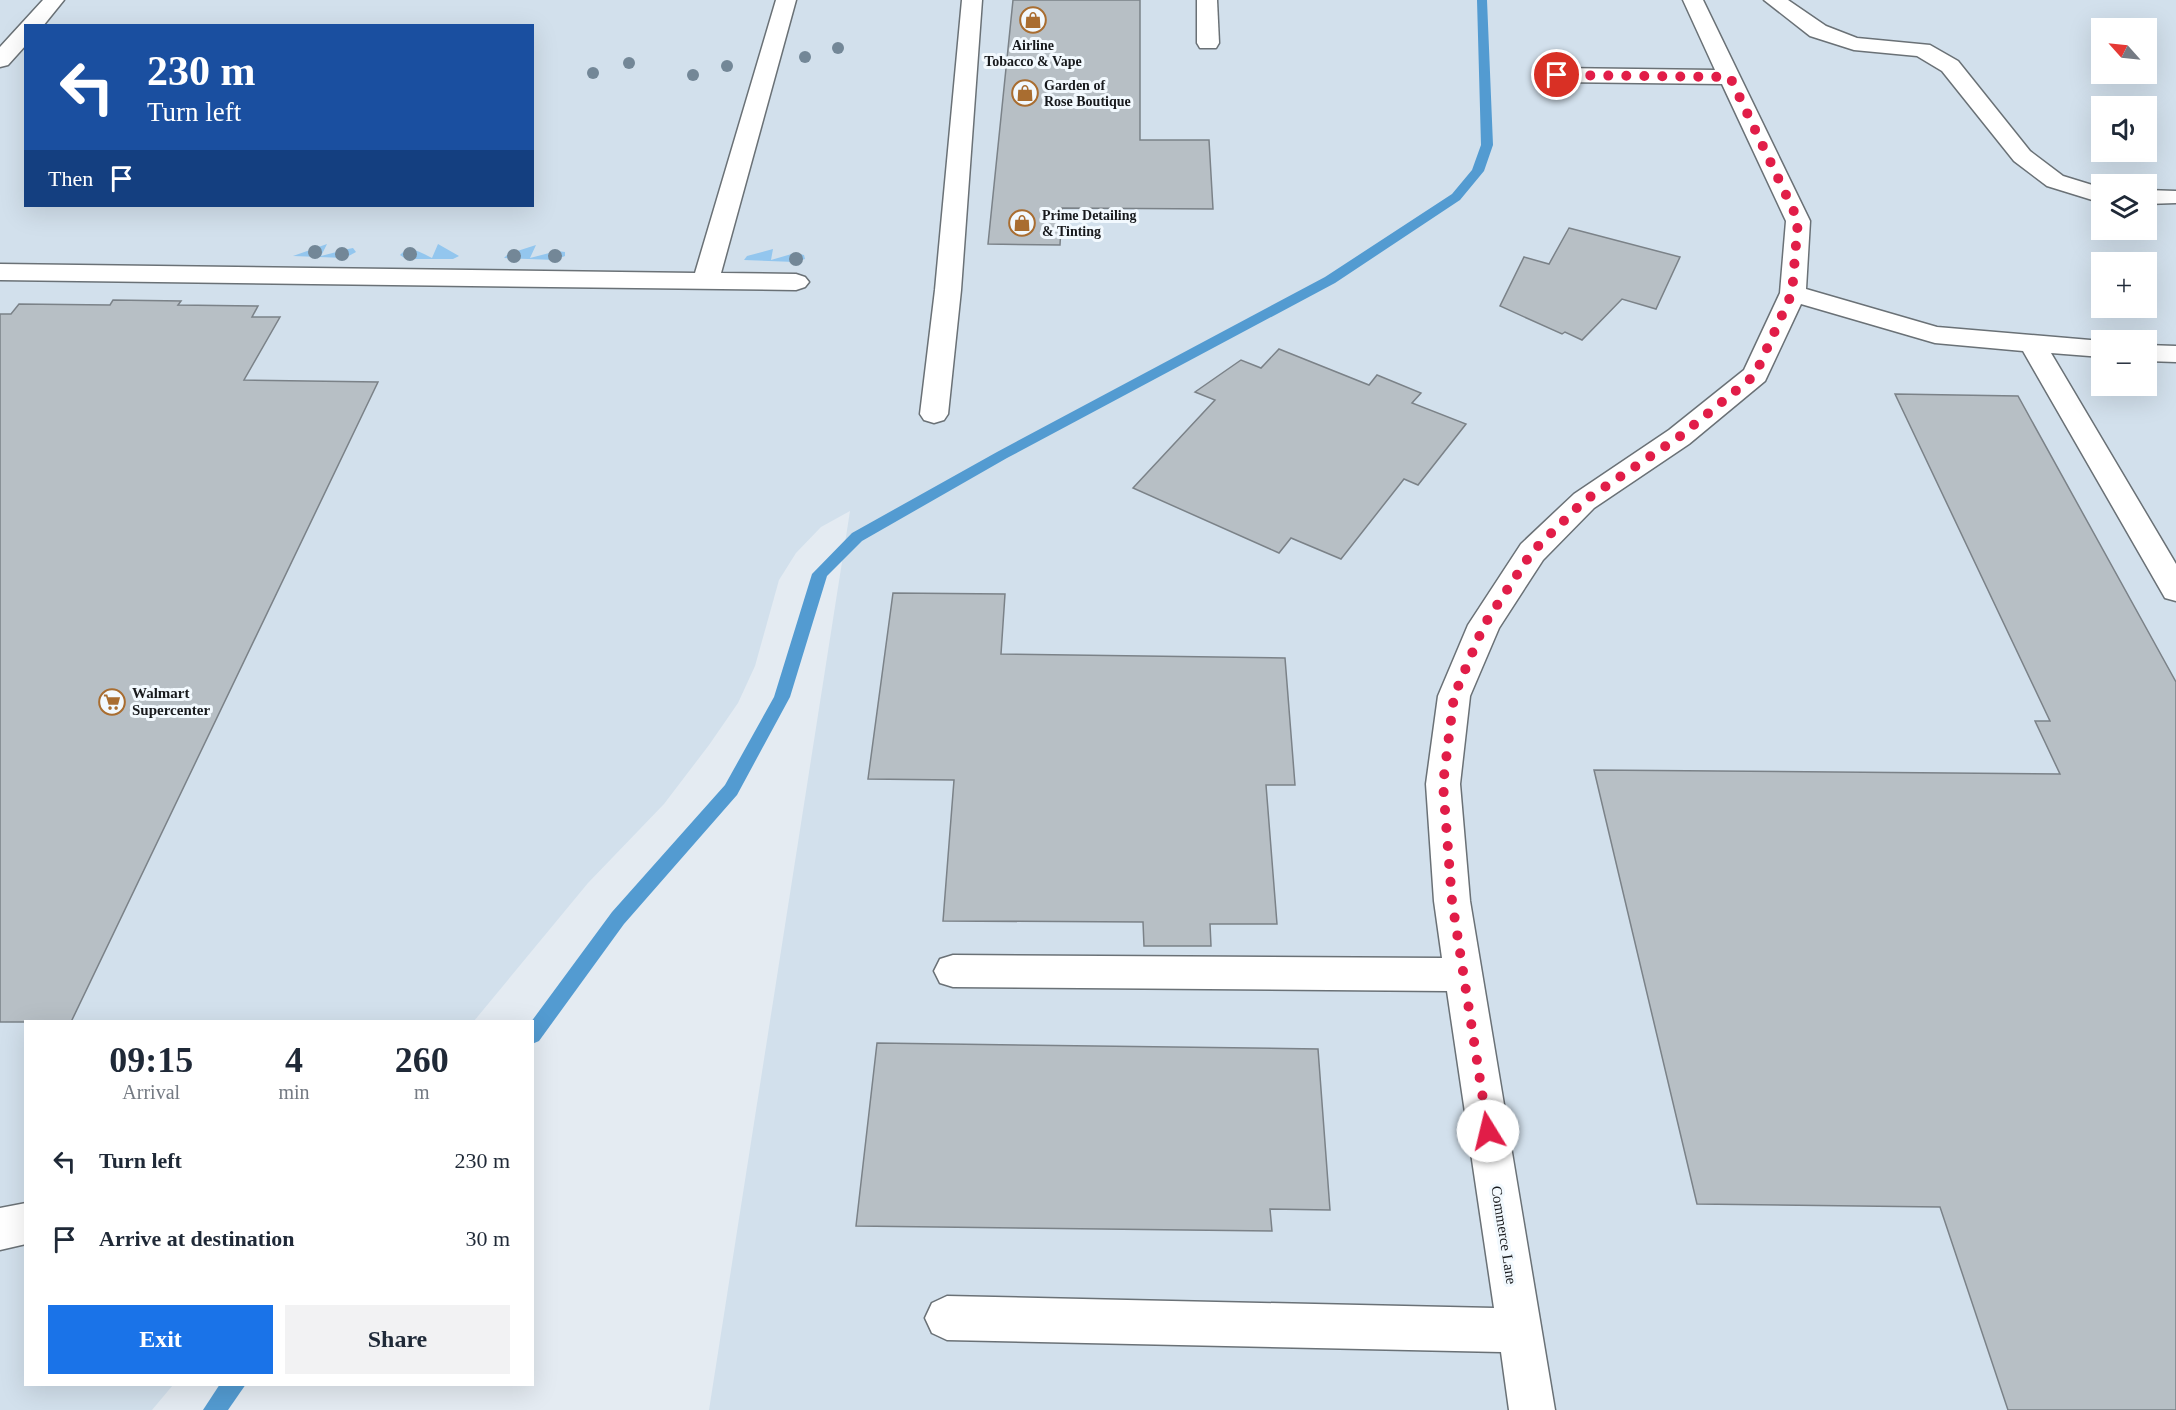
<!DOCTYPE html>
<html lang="en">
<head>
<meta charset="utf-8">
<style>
	body { margin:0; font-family:"Times New Roman",serif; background:#f2f2f3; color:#1f2937; height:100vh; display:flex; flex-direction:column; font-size:22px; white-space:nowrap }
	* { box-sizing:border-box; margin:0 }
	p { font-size:20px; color:#747a83 }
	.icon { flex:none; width:33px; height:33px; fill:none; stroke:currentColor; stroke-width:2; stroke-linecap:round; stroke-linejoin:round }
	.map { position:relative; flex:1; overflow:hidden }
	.side { position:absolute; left:24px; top:1020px; width:510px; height:366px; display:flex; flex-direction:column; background:#fff; border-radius:0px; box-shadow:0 6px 24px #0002 }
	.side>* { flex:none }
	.hud { position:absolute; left:24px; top:24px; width:510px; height:183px; border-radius:0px; box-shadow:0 6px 24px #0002; background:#1a4fa0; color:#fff; overflow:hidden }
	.needle { width:39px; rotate:297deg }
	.tools { position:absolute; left:2091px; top:18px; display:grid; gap:12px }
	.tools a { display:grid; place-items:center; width:66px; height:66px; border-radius:0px; background:#fff; box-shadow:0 6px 24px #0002; font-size:30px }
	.pin { position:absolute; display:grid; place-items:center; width:51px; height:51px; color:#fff; margin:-26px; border:3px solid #fff; border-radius:50%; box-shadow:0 2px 6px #0007 }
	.me { position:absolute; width:66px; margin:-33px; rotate:351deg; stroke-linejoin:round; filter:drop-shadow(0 0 4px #0008) }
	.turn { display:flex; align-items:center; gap:21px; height:126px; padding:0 24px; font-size:27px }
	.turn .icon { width:78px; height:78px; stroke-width:2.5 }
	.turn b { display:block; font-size:42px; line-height:51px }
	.then { display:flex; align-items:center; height:57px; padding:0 24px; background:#0003; gap:12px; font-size:22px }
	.eta { display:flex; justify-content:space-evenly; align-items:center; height:102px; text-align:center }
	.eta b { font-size:36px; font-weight:700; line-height:42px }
	.primary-button { display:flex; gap:12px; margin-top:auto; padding:12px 24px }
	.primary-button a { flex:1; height:69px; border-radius:0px; background:#1a73e8; color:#fff; font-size:24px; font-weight:700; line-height:69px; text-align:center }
	.primary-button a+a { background:#f2f2f3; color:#1f2937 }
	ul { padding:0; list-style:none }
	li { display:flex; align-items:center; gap:18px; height:78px; padding:0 24px }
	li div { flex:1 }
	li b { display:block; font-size:22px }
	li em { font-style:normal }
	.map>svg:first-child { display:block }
	.built { fill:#d2e0ec; fill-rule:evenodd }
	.green { fill:#93c6ee }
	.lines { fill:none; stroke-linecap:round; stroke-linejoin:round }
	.stream { fill:#539bd1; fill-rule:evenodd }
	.building { fill:#b7bfc5; stroke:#7b8288; stroke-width:1.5 }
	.minor-casing { stroke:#6a7176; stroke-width:3 }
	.minor { fill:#fff; fill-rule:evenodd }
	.tree { fill:#738797 }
	.route { stroke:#e11d48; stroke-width:10; stroke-dasharray:0 18 }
	.labels { text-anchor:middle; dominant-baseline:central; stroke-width:6; stroke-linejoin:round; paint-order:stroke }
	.far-poi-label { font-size:14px; font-weight:bold; fill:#181a1d; stroke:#f2f9fe; text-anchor:start }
	.poi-label { font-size:15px; font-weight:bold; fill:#181a1d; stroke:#f2f9fe; text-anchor:start }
	.street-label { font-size:15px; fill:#181a1d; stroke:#f2f9fe }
</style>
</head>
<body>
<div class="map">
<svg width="2176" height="1410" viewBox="0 0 2176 1410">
	<rect width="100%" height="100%" fill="#e4ebf2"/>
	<path class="built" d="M0,0h2176v1410h-1467l141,-899 -29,16 -25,26 -17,27 -24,86 -17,37 -29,42 -45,59 -76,79 -114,138 -448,1v362l147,1 -21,25h-152zM26,26h506v180h-506zM2102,28h44v46h-44zM2102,106h44v46h-44zM2102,184h44v46h-44zM2102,262h44v46h-44zM2102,340h44v46h-44z"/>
	<g class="green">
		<path d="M327,244l-6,12 27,-7 5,-1 3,4 -11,6 -52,-2z"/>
		<path d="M438,244l21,12 -6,3h-47l-6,-4c10,-11 21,-2 32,3z"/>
		<path d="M536,245l-6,13 27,-7 8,1v4l-10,4 -51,-2 4,-4z"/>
		<path d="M773,249l-2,11 24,-7 9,2 1,4 -10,3 -51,-2 3,-4z"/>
	</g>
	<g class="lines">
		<g class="stream">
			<path d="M1477,0h10l6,145 -9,26 -24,29 -125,83 -328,175 -145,83 -35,35 -37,121 -53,98 -113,129 -85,117 -7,3 -1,-22 81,-110 113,-127 49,-88 38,-123 40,-41 145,-81 328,-175 127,-83 20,-24 9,-25z"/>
			<path d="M220,1384h26l-18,26h-25z"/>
		</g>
	</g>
	<g class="building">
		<path d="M1013,0h127v140h69l4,69 -151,-1 -2,37 -72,-1z"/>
		<path d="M1569,228l111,29 -24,52 -34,-10 -40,41 -17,-8 -3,2 -62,-28 24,-49 25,7z"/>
		<path d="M113,300l68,1 -3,4 80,1 -6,11h28l-36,63 134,2 -307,640h-71v-708h11l8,-10 91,1z"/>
		<path d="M1279,349l90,36 8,-10 44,18 -9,10 54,21 -48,61 -14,-6 -63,80 -50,-21 -12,15 -146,-65 82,-88 -20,-8 46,-32 20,8z"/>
		<path d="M1895,394l123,2 158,286v728h-168l-68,-203 -243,-3 -103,-434 466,4 -25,-53h15z"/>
		<path d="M893,593l112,1 -4,60 284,4 10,127h-29l11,139h-67l1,22h-67l-1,-24 -200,-1 11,-141 -86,-1z"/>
		<path d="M877,1043l441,6 12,161 -60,-1 2,22 -416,-5z"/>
	</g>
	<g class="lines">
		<g class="minor-casing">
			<g id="minor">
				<path d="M43,0h21l-21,26h-17v19l-18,20 -8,2v-20z"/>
				<path d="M776,0h20l-75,273 75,1 9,3 4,5 -4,5 -9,3 -796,-10v-16l695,9z"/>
				<path d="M962,0h20l-21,290 -13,124 -4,6 -10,3 -10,-3 -4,-6 15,-124z"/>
				<path d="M1197,0h20l2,43 -3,5h-16l-3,-5z"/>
				<path d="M1683,0h20l107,221 -4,68 131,38 165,14v16l-51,-4 125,211v37l-11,-3 -142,-247 -88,-8 -134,-39 -36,77 -76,63 -95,64 -51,52 -44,68 -29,68 -10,88 10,117 85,509h-46l-8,-58 -554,-12 -15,-7 -7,-15 7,-15 15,-7 547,12 -47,-317 -494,-4 -13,-4 -6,-12 6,-12 13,-4 489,3 -8,-57 -8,-117 12,-88 30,-71 53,-81 53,-50 95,-64 75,-60 36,-77 6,-72 -64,-137 -165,-2 -8,-2 -3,-5 3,-5 8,-2 158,2z"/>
				<path d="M1764,0h24l38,26 31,12 73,7 28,16 72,90 33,25 39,12v15l-55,-17 -33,-25 -72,-90 -25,-15 -63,-6 -44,-14z"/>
				<path d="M2146,190l30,1v12l-30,1z"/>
				<path d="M2146,345l30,1v16l-30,-1z"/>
				<path d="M26,1203v41l-26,6v-42z"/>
			</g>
		</g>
		<use href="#minor" class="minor"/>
	</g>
	<g class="tree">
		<circle cx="838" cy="48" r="6"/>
		<circle cx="805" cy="57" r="6"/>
		<circle cx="629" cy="63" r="6"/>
		<circle cx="727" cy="66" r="6"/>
		<circle cx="593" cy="73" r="6"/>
		<circle cx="693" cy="75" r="6"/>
		<circle cx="315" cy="252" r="7"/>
		<circle cx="342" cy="254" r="7"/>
		<circle cx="410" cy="254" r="7"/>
		<circle cx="514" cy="256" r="7"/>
		<circle cx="555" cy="256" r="7"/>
		<circle cx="796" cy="259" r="7"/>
	</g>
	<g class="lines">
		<path class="route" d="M1488,1131l-36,-230 -9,-117 11,-88 30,-71 48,-73 52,-51 95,-64 76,-62 37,-82 6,-73 -68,-143 -173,-2"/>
	</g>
	<defs>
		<g id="shop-ring" transform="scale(1.35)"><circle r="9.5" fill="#f2f9fe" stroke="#a96d30" stroke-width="1.5"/><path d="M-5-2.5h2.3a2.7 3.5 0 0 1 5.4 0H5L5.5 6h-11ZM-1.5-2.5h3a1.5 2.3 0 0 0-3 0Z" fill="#a96d30"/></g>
		<g id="supermarket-ring" transform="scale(1.35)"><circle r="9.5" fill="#f2f9fe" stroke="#a96d30" stroke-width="1.5"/><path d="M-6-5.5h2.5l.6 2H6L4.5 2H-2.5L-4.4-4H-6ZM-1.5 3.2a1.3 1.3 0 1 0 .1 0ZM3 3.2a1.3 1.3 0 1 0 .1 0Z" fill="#a96d30"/></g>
	</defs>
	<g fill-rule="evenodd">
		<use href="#shop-ring" x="1033" y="20"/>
		<use href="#shop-ring" x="1025" y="93"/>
		<use href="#shop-ring" x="1022" y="223"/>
		<use href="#supermarket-ring" x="112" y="702"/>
	</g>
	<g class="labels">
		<g class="far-poi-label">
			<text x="1033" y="45" text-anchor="middle">Airline<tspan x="1033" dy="16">Tobacco &amp; Vape</tspan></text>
			<text x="1044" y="85">Garden of<tspan x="1044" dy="16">Rose Boutique</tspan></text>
			<text x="1042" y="215">Prime Detailing<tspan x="1042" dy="16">&amp; Tinting</tspan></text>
		</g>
		<g class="poi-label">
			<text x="132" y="693">Walmart<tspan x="132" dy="17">Supercenter</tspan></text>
		</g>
		<g class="street-label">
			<text transform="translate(1504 1235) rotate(81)">Commerce Lane</text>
		</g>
	</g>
</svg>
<div class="tools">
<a><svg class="needle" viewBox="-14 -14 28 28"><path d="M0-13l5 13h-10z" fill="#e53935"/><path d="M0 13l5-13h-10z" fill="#747a83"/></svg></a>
<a><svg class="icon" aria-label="sound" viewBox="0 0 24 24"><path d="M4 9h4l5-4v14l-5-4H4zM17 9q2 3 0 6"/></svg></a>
<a><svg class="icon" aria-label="layers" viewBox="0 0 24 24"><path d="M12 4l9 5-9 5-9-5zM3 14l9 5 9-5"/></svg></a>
<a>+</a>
<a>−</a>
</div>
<div class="pin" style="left:1557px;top:75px;background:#d93025"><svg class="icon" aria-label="arrive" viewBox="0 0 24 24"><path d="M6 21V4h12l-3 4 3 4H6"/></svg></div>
<svg class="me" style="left:1488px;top:1131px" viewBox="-20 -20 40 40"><circle r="19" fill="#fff"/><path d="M0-13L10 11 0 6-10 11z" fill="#e11d48"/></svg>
<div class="hud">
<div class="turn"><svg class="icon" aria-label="left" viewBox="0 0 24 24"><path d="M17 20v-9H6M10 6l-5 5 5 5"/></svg><div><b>230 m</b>Turn left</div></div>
<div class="then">Then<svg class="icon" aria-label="arrive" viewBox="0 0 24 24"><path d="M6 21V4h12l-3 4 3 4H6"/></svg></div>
</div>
<section class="side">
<div class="eta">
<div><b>09:15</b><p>Arrival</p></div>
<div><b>4</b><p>min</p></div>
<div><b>260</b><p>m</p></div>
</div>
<ul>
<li><svg class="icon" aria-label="left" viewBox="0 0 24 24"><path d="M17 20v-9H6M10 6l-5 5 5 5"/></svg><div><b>Turn left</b></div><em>230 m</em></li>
<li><svg class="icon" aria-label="arrive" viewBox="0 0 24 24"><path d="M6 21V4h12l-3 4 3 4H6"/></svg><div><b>Arrive at destination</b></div><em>30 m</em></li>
</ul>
<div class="primary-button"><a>Exit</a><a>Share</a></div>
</section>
</div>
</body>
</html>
